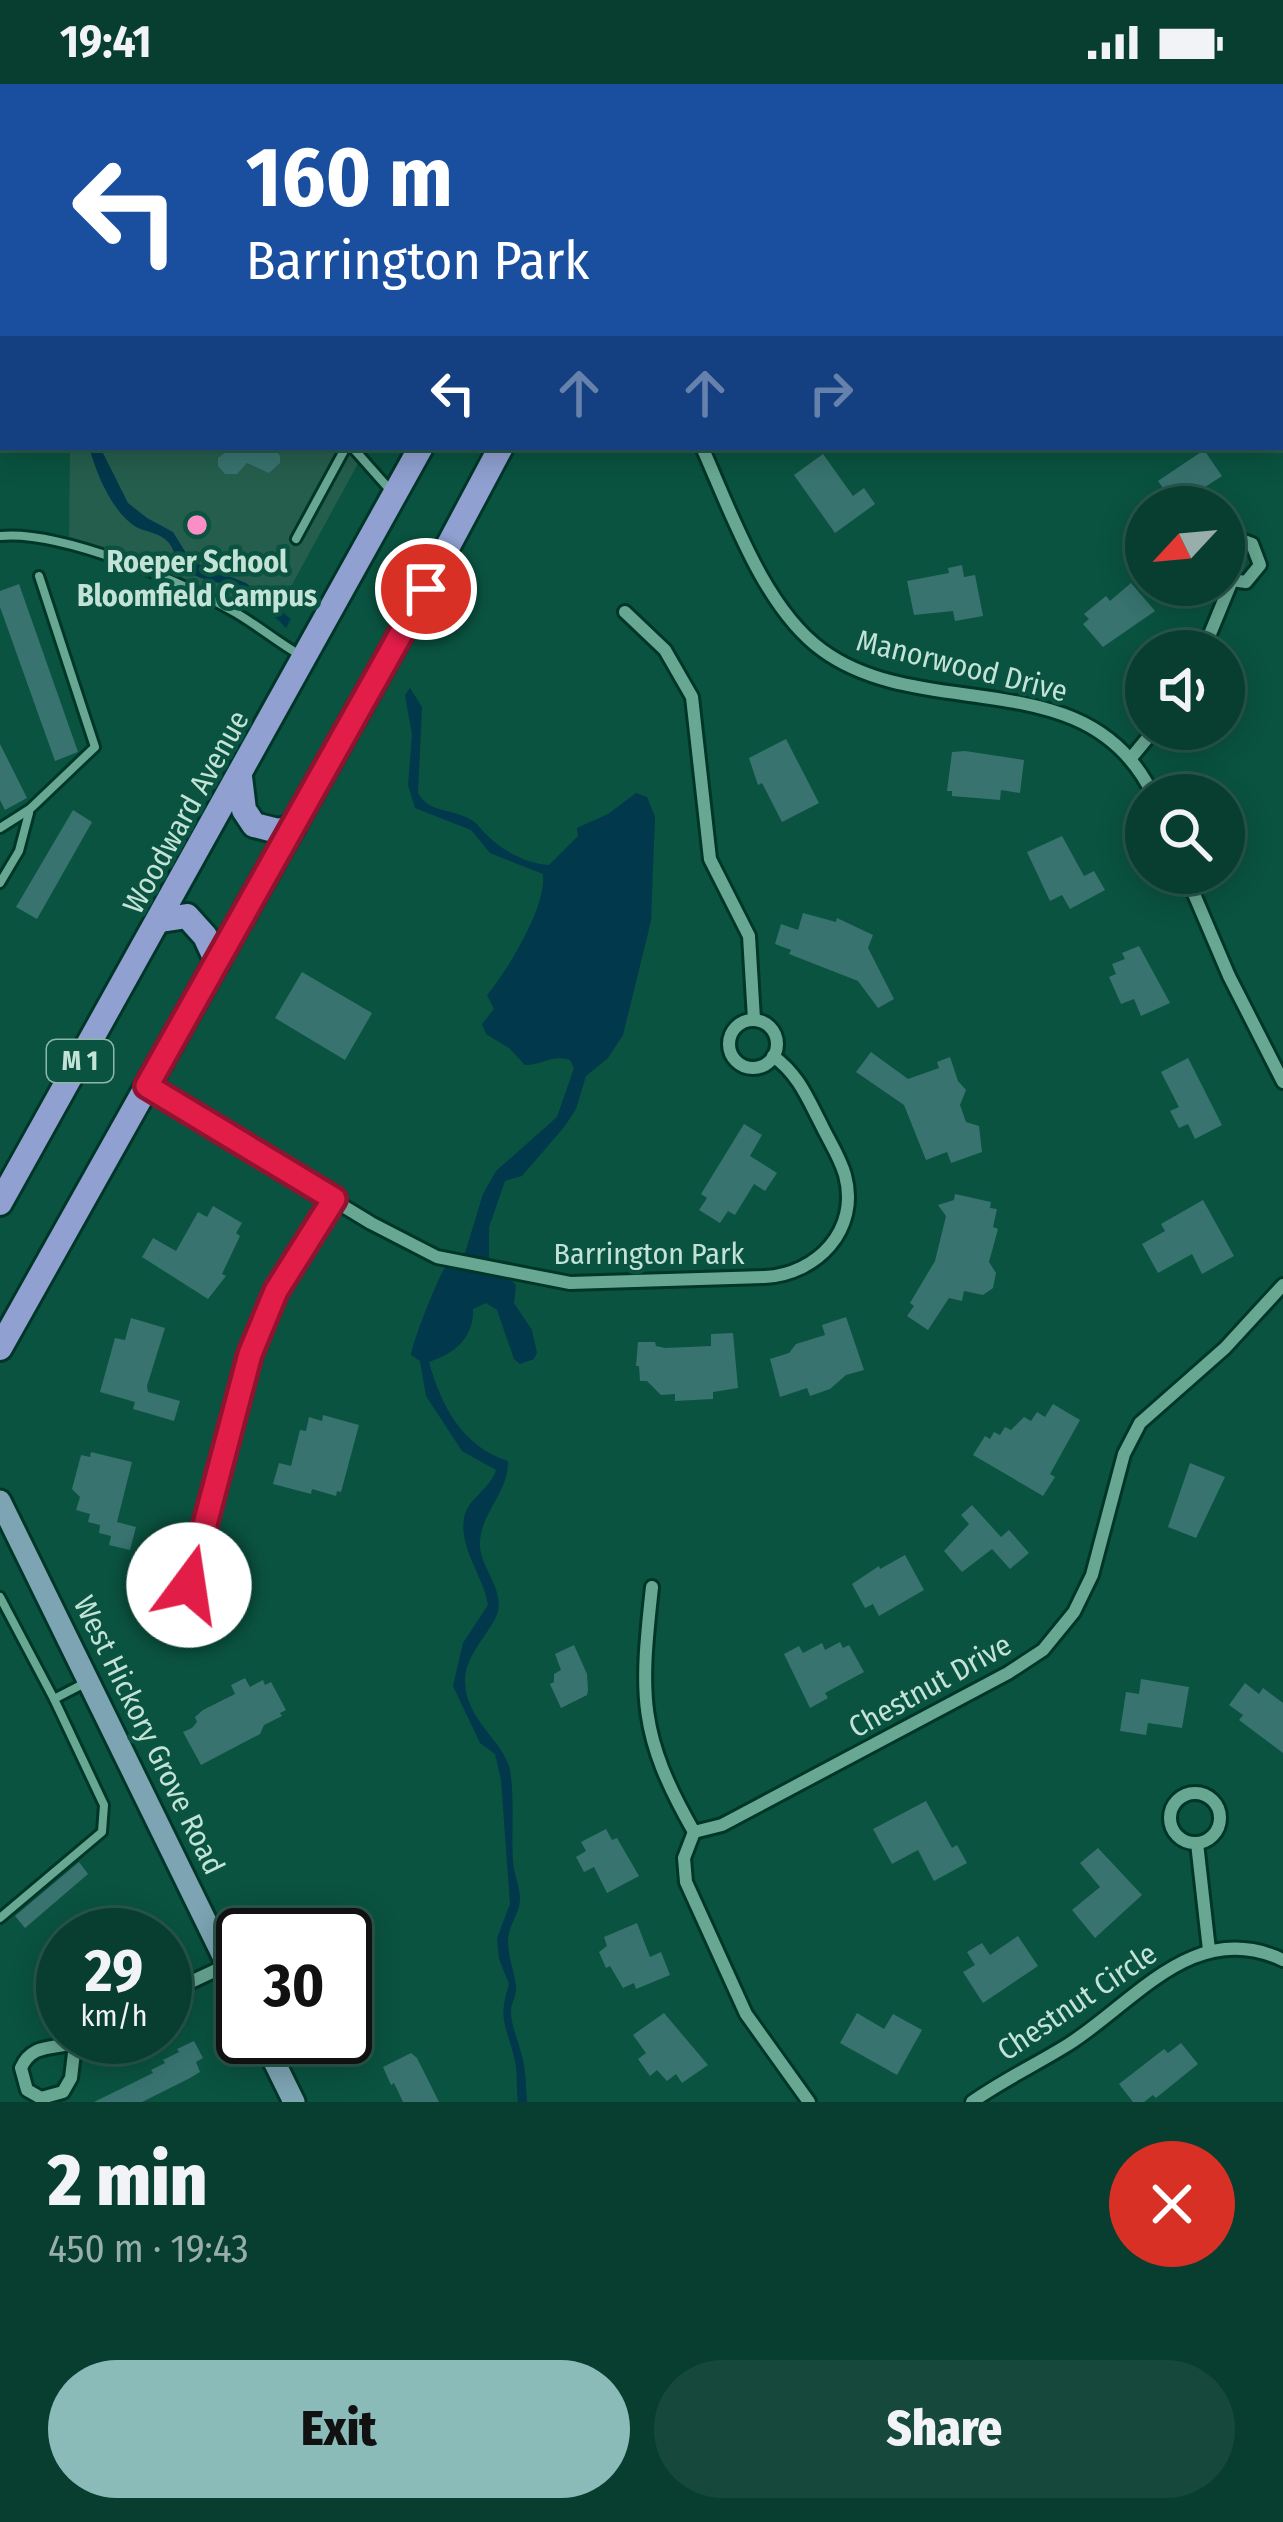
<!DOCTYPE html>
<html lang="en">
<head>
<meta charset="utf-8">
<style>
	body { margin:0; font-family:"Fira Sans Condensed",sans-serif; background:#16493c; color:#f1f3f6; height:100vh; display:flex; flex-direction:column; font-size:45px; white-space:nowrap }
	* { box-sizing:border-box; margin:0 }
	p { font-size:39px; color:#98aeab }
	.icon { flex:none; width:66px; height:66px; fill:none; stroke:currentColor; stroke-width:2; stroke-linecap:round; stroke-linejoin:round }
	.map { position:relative; height:2018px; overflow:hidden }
	.sheet { display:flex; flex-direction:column; background:#083e30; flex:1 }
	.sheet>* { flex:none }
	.banner { position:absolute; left:0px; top:0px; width:1284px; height:366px; box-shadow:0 6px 30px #0003,0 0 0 3px #29574c; background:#1a4fa0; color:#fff; overflow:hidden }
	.needle { width:78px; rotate:244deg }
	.controls { position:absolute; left:1125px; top:402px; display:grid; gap:24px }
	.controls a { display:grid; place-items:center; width:120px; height:120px; border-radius:50%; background:#083e30; box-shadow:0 6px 30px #0003,0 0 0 3px #29574c; font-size:60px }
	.speed { position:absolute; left:36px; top:1824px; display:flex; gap:24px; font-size:60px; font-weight:700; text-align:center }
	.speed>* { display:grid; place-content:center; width:156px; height:156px; border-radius:50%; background:#083e30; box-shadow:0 6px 30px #0003,0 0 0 3px #29574c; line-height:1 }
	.speed small { font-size:30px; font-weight:400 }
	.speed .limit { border:6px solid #111; border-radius:18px; background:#fff; color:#111 }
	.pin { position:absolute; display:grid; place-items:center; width:102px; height:102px; color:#fff; margin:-51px; border:6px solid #fff; border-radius:50%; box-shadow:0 3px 12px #0007 }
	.me { position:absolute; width:132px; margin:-66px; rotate:14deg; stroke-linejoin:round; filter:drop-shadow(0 0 9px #0008) }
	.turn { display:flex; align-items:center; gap:42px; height:252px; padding:0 48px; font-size:54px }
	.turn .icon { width:156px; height:156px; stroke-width:2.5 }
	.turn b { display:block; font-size:84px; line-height:102px }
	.lanes { display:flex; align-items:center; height:114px; padding:0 48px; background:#0003; justify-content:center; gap:60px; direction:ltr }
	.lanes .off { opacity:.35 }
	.round { display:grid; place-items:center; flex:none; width:126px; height:126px; border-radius:63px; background:#16493c }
	.headline { display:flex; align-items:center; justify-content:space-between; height:204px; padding:0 48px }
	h1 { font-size:72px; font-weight:800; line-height:90px }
	.action { display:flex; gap:24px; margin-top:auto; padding:24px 48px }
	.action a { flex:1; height:138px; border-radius:72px; background:#8bbbb9; color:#111; font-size:48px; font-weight:800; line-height:138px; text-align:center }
	.action a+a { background:#16493c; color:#f1f3f6 }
	.status { display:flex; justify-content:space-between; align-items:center; height:84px; padding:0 60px; background:#083e30; direction:ltr }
	.status svg { height:33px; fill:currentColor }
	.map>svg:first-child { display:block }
	.built { fill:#255e4d }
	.water { fill:#02384c }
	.building { fill:#38736f }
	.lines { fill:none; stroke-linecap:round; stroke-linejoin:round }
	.lane-casing { stroke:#003628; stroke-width:14 }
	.street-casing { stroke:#003628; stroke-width:18 }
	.secondary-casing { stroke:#003628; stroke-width:27 }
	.primary-casing { stroke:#003628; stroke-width:30 }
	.path { stroke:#558d7d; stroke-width:3; stroke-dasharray:6 6; stroke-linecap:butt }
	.lane { stroke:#68a892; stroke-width:8 }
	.street { stroke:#68a892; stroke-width:12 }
	.secondary { stroke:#7ca4b2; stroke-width:21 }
	.primary { stroke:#8fa0d1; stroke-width:24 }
	.route-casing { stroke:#92132f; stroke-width:30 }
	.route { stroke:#e11d48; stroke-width:21 }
	.poi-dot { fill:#fb8fc5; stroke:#0a5340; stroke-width:4.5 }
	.labels { text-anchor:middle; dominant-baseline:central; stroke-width:9; stroke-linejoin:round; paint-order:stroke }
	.shield { fill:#0a5340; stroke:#8cb8aa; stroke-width:3 }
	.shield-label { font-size:27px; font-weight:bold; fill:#c4e3d7 }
	.poi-label { font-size:30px; font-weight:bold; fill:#c4e3d7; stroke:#0a5340 }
	.street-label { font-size:30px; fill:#c4e3d7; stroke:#0a5340 }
</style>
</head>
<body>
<div class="status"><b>19:41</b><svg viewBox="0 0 49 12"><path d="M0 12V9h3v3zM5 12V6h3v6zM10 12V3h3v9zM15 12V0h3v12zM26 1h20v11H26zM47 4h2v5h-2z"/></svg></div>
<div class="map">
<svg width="1283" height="2018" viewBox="0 0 1283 2018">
	<rect width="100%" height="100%" fill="#0a5340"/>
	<path class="built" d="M70,363h297l-91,167 -207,-70z"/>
	<g class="water">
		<path d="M89,363h11l28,56 19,15 26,14 18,29 55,22 45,36 -5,9c-17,-18 -36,-35 -61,-43 -12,-4 -24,-6 -36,-12 -15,-8 -11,-18 -20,-30 -8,-10 -23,-11 -33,-16 -24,-15 -40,-54 -47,-80z"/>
		<path d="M410,604l12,19 -4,86c12,20 30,15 50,25 10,5 13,12 21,19 15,15 40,27 60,28l29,-29 -1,-8 31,-14 28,-21 11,4 8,20 -4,104 -28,114 -15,23 -22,18 -10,33 -11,17 -43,50 -17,5 -16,46v31l27,27 -2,18 18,27 5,23 -3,6 -14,5 -6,-5 -17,-49 -11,-7 -13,6c1,28 -18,45 -44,53 12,44 34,85 79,99 1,32 -30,54 -28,86 2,23 27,46 16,70 -10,20 -32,41 -31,65 1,39 39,59 45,88 5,31 1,61 3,91 1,13 6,24 7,36 1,15 -12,28 -12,44 0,16 6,29 8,45 1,10 -5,16 -5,26 0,14 8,30 11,44 4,15 4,31 5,46h-9c-2,-13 0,-27 -3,-41 -8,-36 -18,-39 -6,-77l-10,-25 -2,-21 13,-34 -9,-124 -6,-26 -15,-11 -27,-57 10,-43 25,-38c-4,-28 -29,-56 -24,-86 2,-20 27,-30 32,-49l-34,-19 -36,-55 -6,-35 -9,-6c1,-12 29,-84 37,-92 5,-4 11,-6 17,-10l18,-59 13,-23 61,-54 17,-49 -4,-8c-18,-6 -28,5 -45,5l-16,-17 -23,-14 -4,-10 12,-15 -7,-14c21,-25 60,-89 56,-121l-53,-21 -19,-23 -56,-22 -7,-23 4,-50 -7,-40z"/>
	</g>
	<g class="building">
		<path d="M233,363h40l7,9v7l-11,10 -22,-10 -10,11h-12l-7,-8v-8z"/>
		<path d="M1204,366l18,26 -29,19 3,4 -20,8 -18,-26z"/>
		<path d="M823,370l30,42 11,-8 11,16 -40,29 -41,-58z"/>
		<path d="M962,481l2,12 11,-2 8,41 -28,5 -2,-10 -39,4 -7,-34 42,-8 -1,-5z"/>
		<path d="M1131,499l24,28 -52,36 -20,-23 6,-5 -5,-5 22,-18 4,5z"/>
		<path d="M19,500l59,168 -23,9 -55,-154v-16z"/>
		<path d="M786,655l33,64 -37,19 -20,-39 -4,2 -9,-27z"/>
		<path d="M0,660l27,54 -22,12 -5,-10z"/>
		<path d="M965,667l59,9 -4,33 -19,-3 -1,10 -48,-4v-5h-5l5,-39z"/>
		<path d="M73,726l19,12 -55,97 -21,-12z"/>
		<path d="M1062,752l22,40 10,-5 11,19 -35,19 -8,-14 -12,6 -23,-49z"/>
		<path d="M803,829l33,9 1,-4 36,17 -5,13 26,51 -16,9 -20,-27 -69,-27 2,-4 -16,-6 6,-20 17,6z"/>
		<path d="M1139,862l31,57 -29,13 -7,-17 -13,5 -12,-27 7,-3 -4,-10 13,-5 -3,-6z"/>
		<path d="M302,888l70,41 -27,47 -70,-42z"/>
		<path d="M871,968l37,27 31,-11 -2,-6 13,-5 8,24 8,9 -6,15 6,17 13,4 3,26 -31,11 -4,-11 -21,8 -22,-55 -48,-33z"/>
		<path d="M1188,974l34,67 -27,14 -7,-15 -9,4 -9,-17 9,-4 -18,-35z"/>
		<path d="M744,1040l18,11 -12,21 27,17 -12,18 -11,-7 -19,31 -7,-4 -8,12 -21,-13 8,-12 -6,-4z"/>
		<path d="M955,1110l36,8 -1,6 7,1 -4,18 5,2 -9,33 7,11 -3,15 -10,7 -19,-4 -2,10 -13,-3 -21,32 -21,-14 7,-10 -4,-3 25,-42 11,-45 -8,-11 16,-5z"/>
		<path d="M1203,1116l31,56 -32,18 -10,-20 -34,19 -16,-29 23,-13 -4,-7z"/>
		<path d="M213,1122l29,17 -6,10 4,3 -18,38 4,2 -18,23 -66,-42 11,-19 23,13 22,-39 9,5z"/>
		<path d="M846,1233l18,53 -18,5 -16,14 -20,7 -3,-8 -27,9 -10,-38 19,-6 7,-9 29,-9 -3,-10z"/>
		<path d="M131,1234l34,10 -18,58 1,6 32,9 -6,20 -41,-12 2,-7 -35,-10 15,-54 10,2z"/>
		<path d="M733,1249l5,55 -25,4v7l-38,2v-7l-14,1 -14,-14h-7l-1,-15h-3l2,-24h17l1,4 9,2 46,-2v-12z"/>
		<path d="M1053,1320l27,16 -30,54 5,3 -12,19 -70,-41 12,-19 5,3 4,-7 6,3 5,-8 6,3 13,-13 7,4 6,-9 8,5z"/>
		<path d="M323,1331l36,10 -18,67 -4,-1 -1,5 -24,-7 -1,5 -38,-10 6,-21 12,3 9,-36 6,1 3,-14 13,4z"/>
		<path d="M91,1368l41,10 -15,60 19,5 -6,23 -21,-5 2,-9 -12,-3 1,-8 -12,-3 2,-8 -14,-4 4,-13 -8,-8 9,-34 9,2z"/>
		<path d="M1190,1379l35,14 -29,61 -28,-11z"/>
		<path d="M972,1421l29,32 8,-7 20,23 -19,16 -18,-20 -30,23 -18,-21 25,-27 -8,-9z"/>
		<path d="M905,1471l19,35 -45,26 -6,-12 -8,4 -13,-24 27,-18 1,3z"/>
		<path d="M840,1558l3,6 6,-3 15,27 -39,21 3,5 -18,10 -26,-54 15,-8 4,7 19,-10 3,7z"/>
		<path d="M574,1561l13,29 1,16 -1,5 -26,13 -11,-24 4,-2v-8l7,-4 -6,-16z"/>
		<path d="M245,1594l5,9 13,-7 2,5 6,-3 15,28 -6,3 2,3 -18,9 -4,9 -59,31 -18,-33 9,-4 5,-6 -2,-5 8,-7 32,-16 -4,-9z"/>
		<path d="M1141,1595l48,8 -7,41 -34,-5 -2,12 -26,-4 6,-39 13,2z"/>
		<path d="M1245,1599l14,11 4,-6 20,15v50l-44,-33 4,-5 -14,-10z"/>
		<path d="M926,1717l26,47 5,-3 10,18 -33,18 -16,-31 -26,14 -19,-35z"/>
		<path d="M606,1745l6,11 5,-2 22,38 -32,17 -13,-26 -10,5 -8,-15 10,-6 -5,-9z"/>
		<path d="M1098,1764l44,47 -47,43 -23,-28 28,-23 -20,-24z"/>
		<path d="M79,1778l9,12 -63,54 -10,-12z"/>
		<path d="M637,1839l13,34 11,-5 9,23 -34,14 -2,-6 -11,5 -13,-22 -4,2 -7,-16 8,-6 -3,-9z"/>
		<path d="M1018,1852l20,30 -55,37 -20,-31 12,-7 -8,-13 15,-9 8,12z"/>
		<path d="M345,1871l29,46 -29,16z"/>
		<path d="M664,1929l44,52 -26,18 -6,-9 -9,7 -10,-11 -7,6 -12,-17 8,-6 -13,-18z"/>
		<path d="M857,1929l27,16 9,-15 29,16 -25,45 -57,-32z"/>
		<path d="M194,1957l9,17 -7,4 4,10 -10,6 -48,24h-48l59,-29 -2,-3 14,-7 -2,-3 16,-8 -2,-3z"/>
		<path d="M1181,1959l17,21 -42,34 -3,-3 -9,7h-11l-14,-18 45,-35 4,4z"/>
		<path d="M411,1969l6,5 22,44h-36l-9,-19 -3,2 -8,-18z"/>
	</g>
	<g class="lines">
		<g class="lane-casing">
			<g id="lane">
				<path d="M267,0l4,3"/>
				<path d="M392,3l2,-3"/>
				<path d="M493,3l1,-3"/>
				<path d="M352,363l39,44"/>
				<path d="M0,452c59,-6 176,43 229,73 25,13 46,32 71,46"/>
				<path d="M296,455l50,-92"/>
				<path d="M0,744l30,-19 65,-62 -56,-171"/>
				<path d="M0,799l19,-32 10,-38"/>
				<path d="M0,1513l54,102"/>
				<path d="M0,1834l102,-86 2,-27 -50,-106 29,-15"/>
			</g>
		</g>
		<g class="street-casing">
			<g id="street">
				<path d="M941,0l2,3"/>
				<path d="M702,363c29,65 62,161 120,203 102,75 266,9 331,145"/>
				<path d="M1224,460l14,-5 14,5 8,21 -14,17 -22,-3"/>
				<path d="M625,528l40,38 27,47 18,162 39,77 5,83"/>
				<path d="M1203,567l28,-68"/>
				<path d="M1131,674l24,-29"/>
				<path d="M1185,789l44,103 54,106"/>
				<circle cx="753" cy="960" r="24"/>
				<path d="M147,1003l224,136 66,34 133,26 195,-6c52,-3 95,-47 80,-102 -5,-18 -16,-34 -24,-51 -14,-27 -23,-50 -48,-68"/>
				<circle cx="184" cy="1525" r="24"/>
				<path d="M189,1501c21,-82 36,-170 67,-249 20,-50 49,-93 78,-137"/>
				<path d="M652,1503c-12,109 -14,147 42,245"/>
				<circle cx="1195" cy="1734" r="25"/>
				<path d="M694,1748l28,-7 286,-152 35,-23 31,-38 18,-37 32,-121 16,-31 85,-75 58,-63"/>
				<path d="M694,1748l-10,26 2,24 60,132 63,88"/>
				<path d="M1197,1759l12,107"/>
				<path d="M165,1910l62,-29"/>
				<path d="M75,1960l-4,34 -8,14 -22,6 -14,-8 -6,-22c13,-30 42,-15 64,-31"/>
				<path d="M972,2018c31,-22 65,-38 97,-58 67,-43 126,-126 214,-84"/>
			</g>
		</g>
		<g class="secondary-casing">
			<g id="secondary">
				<path d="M0,1417l243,496"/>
				<path d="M262,1953l32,65"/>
			</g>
		</g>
		<g class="primary-casing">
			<g id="primary">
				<path d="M589,3l1,-3"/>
				<path d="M666,3l1,-3"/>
				<path d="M240,693l4,33 10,15 24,6 15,-4"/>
				<path d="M161,836l26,-4 18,20 12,26"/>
				<path d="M0,1119l421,-756"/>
				<path d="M0,1264l407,-725 94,-176"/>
			</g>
		</g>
		<g class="path">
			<path d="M198,3l1,-3"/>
			<path d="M374,3l1,-3"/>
		</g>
		<use href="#lane" class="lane"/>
		<use href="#street" class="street"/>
		<use href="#secondary" class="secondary"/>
		<use href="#primary" class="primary"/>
	</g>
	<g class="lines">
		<g class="route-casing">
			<path id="route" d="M189,1501l61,-231 26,-63 58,-92 -187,-113 279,-497"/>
		</g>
		<use href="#route" class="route"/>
	</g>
	<circle class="poi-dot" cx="197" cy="441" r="12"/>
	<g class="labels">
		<rect class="shield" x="47" y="956" width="66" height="42" rx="9"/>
		<g class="shield-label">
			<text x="80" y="977">M 1</text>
		</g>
		<g class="poi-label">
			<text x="197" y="478">Roeper School<tspan x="197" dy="34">Bloomfield Campus</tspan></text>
		</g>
		<g class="street-label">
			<text transform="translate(962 582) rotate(14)">Manorwood Drive</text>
			<text transform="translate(186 728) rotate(-61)">Woodward Avenue</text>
			<text x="649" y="1170">Barrington Park</text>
			<text transform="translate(930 1602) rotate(-29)">Chestnut Drive</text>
			<text transform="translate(149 1651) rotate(64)">West Hickory Grove Road</text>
			<text transform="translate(1077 1918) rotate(-34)">Chestnut Circle</text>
		</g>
	</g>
</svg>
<div class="controls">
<a><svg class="needle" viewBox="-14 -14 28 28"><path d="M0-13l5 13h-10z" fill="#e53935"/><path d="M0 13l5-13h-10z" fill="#98aeab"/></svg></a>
<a><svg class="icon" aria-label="sound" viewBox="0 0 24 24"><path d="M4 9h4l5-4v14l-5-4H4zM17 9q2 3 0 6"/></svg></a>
<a><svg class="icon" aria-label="search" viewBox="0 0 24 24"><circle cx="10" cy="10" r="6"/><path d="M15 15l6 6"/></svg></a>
</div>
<div class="speed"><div>29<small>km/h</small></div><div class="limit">30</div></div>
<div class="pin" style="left:426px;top:505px;background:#d93025"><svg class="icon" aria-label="arrive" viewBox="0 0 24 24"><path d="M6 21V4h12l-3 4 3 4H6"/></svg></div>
<svg class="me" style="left:189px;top:1501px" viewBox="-20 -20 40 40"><circle r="19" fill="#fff"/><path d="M0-13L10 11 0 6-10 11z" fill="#e11d48"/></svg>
<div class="banner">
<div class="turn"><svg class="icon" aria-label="left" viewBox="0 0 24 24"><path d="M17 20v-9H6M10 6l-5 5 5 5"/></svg><div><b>160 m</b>Barrington Park</div></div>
<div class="lanes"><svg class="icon" aria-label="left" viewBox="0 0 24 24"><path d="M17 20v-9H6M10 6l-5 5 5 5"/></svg><svg class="icon off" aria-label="ahead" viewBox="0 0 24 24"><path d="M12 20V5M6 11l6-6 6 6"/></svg><svg class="icon off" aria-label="ahead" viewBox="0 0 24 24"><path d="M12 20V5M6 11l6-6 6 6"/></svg><svg class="icon off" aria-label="right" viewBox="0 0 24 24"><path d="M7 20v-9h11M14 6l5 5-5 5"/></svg></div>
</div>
</div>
<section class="sheet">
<div class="headline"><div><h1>2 min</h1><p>450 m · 19:43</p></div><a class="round" style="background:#d93025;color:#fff"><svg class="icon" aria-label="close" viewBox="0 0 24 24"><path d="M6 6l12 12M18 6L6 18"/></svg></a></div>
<div class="action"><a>Exit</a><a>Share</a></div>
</section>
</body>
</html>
